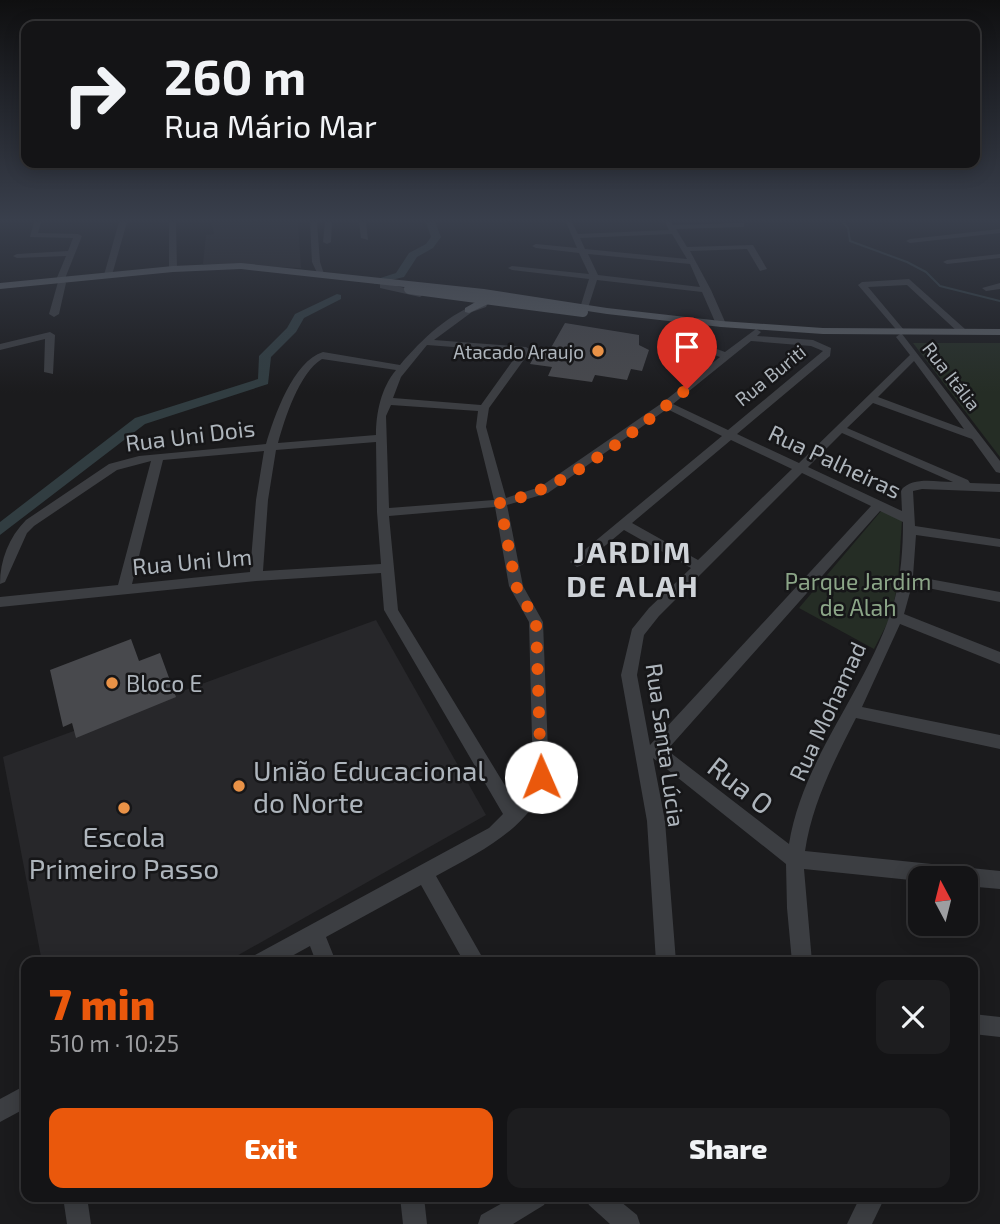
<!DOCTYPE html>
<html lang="en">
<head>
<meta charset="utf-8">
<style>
	body { margin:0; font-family:"Exo 2",sans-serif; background:#1d1d1f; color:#f1f3f6; height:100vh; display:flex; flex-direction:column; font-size:26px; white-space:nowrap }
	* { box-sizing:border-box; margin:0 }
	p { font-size:23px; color:#9d9ea1 }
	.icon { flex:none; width:38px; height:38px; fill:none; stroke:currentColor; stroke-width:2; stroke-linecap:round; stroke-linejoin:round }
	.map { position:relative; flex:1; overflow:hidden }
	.drawer { position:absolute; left:21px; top:957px; width:957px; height:245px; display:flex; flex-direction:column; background:#141416; border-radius:14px; box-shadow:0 4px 18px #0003,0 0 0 2px #333335 }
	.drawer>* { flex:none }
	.hud { position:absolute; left:21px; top:21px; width:959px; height:147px; border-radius:14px; box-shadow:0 4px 18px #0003,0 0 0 2px #333335; background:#141416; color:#f1f3f6; overflow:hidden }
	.needle { width:46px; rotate:353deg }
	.controls { position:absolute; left:908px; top:866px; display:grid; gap:14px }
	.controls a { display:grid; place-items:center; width:70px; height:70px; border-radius:14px; background:#141416; box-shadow:0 4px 18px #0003,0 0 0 2px #333335; font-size:35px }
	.pin { position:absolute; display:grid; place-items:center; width:60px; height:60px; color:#fff; margin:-72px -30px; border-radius:50% 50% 50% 0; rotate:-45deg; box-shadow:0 0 7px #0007 }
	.pin .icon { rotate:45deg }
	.me { position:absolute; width:77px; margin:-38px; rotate:359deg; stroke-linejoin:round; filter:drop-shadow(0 0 5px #0008) }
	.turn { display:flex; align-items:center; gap:24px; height:147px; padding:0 28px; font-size:32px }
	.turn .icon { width:91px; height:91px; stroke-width:2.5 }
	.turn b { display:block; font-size:49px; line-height:60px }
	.round { display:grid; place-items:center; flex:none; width:74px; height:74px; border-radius:14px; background:#1d1d1f }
	.headline { display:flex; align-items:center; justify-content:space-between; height:119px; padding:0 28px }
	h1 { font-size:42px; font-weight:800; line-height:52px; color:#ea580c }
	.primary-button { display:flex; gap:14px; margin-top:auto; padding:14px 28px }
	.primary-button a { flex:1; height:80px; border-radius:14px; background:#ea580c; color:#fff; font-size:28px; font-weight:800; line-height:80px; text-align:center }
	.primary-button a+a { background:#1d1d1f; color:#f1f3f6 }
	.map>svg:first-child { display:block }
	.built { fill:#27272a }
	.green { fill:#252d25 }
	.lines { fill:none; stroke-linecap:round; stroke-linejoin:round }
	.stream { stroke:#313d41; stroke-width:2 }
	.river { fill:#313d41; fill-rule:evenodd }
	.building { fill:#48494d }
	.minor { fill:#3c3e42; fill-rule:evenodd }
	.major { fill:#585c61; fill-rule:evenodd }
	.major-bridge { stroke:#585c61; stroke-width:10 }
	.route { stroke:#ea580c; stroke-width:12; stroke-dasharray:0 21.6 }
	.poi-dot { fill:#e99247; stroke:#161618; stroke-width:2.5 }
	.labels { text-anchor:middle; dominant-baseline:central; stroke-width:5; stroke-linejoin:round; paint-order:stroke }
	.far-poi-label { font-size:19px; fill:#aeb5bc; stroke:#161618; text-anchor:end }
	.far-street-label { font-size:19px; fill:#aeb5bc; stroke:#161618 }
	.street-label { font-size:23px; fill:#aeb5bc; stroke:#161618 }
	.park-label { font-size:23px; fill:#8ba587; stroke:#161618 }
	.poi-label { font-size:23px; fill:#aeb5bc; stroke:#161618; text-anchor:start }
	.near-poi-label { font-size:28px; fill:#aeb5bc; stroke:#161618; text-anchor:start }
	.near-street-label { font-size:28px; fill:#aeb5bc; stroke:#161618 }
	.district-label { font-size:30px; font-weight:bold; letter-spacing:2px; fill:#cfd3d8; stroke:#161618 }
</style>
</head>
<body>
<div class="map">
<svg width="1000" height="1224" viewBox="0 0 1000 1224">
	<rect width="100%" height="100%" fill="#1b1b1d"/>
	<g class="built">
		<path d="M211,222h87l3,46 -98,-4 3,-29 8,-1z"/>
		<path d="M376,620l110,195 -260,147h-184l-39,-205z"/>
	</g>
	<g class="green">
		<path d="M913,343h87v114z"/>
		<path d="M882,510l20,10 -4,62 -7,34 -17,33 -75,-41z"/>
	</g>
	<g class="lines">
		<path class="stream" d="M843,222l5,6 2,13 57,21 19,10 14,14 60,15"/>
		<g class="river">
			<path d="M426,222h9l6,15 -8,11 -16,9 -13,20 -30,7v-4l22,-7 13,-20 17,-9 5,-7z"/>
			<path d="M337,294l4,1v4l-37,19 -8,14 -25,25 -3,27 -123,40 -145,111v-13l135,-104 123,-39 1,-23 28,-28 8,-14z"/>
		</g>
	</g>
	<g class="building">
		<path d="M565,323l74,12v10l10,5 -7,21 -11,-2 -4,11 -32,-5 -3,7 -44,-6 4,-9 -22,-3 6,-11h12z"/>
		<path d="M131,639l8,22 21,-8 16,44 -100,41 -4,-15 -9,4 -13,-57z"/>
	</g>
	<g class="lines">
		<g class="minor">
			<path d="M34,222h7l-3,11 40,1 4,2 -18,45 2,2 -7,31 -5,3 -5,-3 9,-32 -2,-2 10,-24 -49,2 -4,-2 4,-2 51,-3 5,-13 -43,-1z"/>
			<path d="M119,222h8l-15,53 -4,3 -4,-3z"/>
			<path d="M169,222h7l1,47 -4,2 -4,-2z"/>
			<path d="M310,222h7l3,40 5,15h-6l-7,-15z"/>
			<path d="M325,222h7l-1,20 -4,2 -4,-2z"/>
			<path d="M359,222h7l2,18 -7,-2z"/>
			<path d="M566,222h6l6,12 91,-4 -4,-8h6l2,3 68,-2h3v4l-68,2 11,18 66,-2 14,24 -7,2 -13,-22 -57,2 21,39 15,34 -5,3 -5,-3 -14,-32 -105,-12 -9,28 -4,3 -4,-3 9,-29 -77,-9 -4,-2 4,-2 77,8 -10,-21 -43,-5 -4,-2 4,-2 41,4zM672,234l15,25 -102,-10 -5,-11zM588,254l102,10 10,23 -102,-12z"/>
			<path d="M1000,229v4l-90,10 -4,-2 4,-2z"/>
			<path d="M1000,254v4l-53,6 -4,-2 4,-2z"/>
			<path d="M909,279l56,50v4h-6l-52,-48 -39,2 36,43 2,2 -4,2 98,127v12l-4,-1 -24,-33 -99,-36 -26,25 121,52 2,3 30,1v8l-78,-3 -9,2 2,35 85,13v8l-84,-12 -3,41 87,16v10l-88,-17 -8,29 96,38v12l-100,-40 -38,83 138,28v14l-144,-31c-22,43 -44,86 -51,133l195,20v18l-34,-3v-8h-46v3l-116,-12 8,93h-20l-5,-54 -1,-44 -133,-106 12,63 11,141h-20l-9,-141 -26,-146 11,-46 17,-21 42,-40 -67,-38 -42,35 -5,2 -7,-5 152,-126 -55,-27 -119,84 -41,12 16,81 20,36 6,155c-19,52 -68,74 -113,99l49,86h-21l-43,-77 -95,52 10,25h-20l-6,-16 -29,16h-29l3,-7 234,-127 14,-14 -119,-204 -3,-37 -125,8 -256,26v-10l118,-12 33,-124 -34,9 -83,56 -7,7 -22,49 -5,2c0,-24 9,-47 26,-64l83,-56 30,-8 127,-12c8,-27 27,-83 57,-92l77,13c22,-26 50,-53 83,-63l4,3 -1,2 -14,5 -38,28 92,7 5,3 -42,58 -3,19 20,71 34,-11 122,-84 58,-46 -48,-18v-4l3,-1 50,18 31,-23 5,3 -4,4 56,4 18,8 -1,8 -93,78 62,29 111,-108 -14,-18 4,-3 -42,-49 4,-3zM751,341l60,5 12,5 -95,79 -55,-26zM427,345l92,7 -38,53 -88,-7 8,-21zM322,359l74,11c-15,18 -20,43 -20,65l-98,8c7,-25 21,-70 44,-84zM914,361l50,68 -86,-32zM391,405l87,6 -2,16 18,73 -105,8 -3,-92zM842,433l111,49c-17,0 -40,-6 -52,8l1,21 -94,-44zM731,440l61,29 -94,91 -66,-37zM376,442l1,70 4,52 -118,7 5,-71 8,-50zM264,451l-8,49 -6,72 -118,12 31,-124zM802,473l69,33 -221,239 -13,-70 7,-40 15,-19zM495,507l14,79 20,36 4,155 -5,11 -13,14 -117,-192 -9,-94zM880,511l23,11c0,27 -2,54 -9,80 -24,84 -91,154 -105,242l-122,-94z"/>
			<path d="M383,283l40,9 1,2 -4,3 -40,-9v-4z"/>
			<path d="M1000,283v6l-14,2 -4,-3z"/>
			<path d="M50,332l5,3 -2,39 -9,-2 1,-33 -45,11v-6z"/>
			<path d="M973,1014l27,3v20l-27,-3z"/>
			<path d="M26,1085v23l-26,14v-23z"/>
			<path d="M63,1197h24l4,27h-24z"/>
			<path d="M400,1197h24l3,27h-24z"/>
			<path d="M513,1197h35l-4,8 -31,19h-35l3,-9z"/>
			<path d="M585,1197h30l22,18 3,9h-30l-21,-19z"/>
			<path d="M860,1197h25l-13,27h-25z"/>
		</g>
		<path class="major" d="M241,263l243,26 123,19 114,13 102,7 177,1v6l-177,-1 -102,-7 -114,-13 -106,-16 -32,15 -4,-1v-4l21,-12 -245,-27 -68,3 -173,17v-6l173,-17z"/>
		<path class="major-bridge" d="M409,289l174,23"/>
	</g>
	<linearGradient id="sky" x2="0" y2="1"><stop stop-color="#0f0f10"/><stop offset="0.56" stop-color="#393f4c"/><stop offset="1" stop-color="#393f4c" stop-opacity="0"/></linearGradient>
	<rect width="1000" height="393" fill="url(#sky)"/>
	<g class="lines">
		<path class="route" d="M541,777l-5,-155 -20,-36 -16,-83c67,-14 134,-72 187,-114"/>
	</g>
	<g class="poi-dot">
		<circle cx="598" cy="351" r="7"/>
		<circle cx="112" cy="683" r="7"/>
		<circle cx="239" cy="786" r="7"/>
		<circle cx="124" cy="808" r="7"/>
	</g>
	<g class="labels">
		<g class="far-poi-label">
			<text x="584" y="351">Atacado Araujo</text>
		</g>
		<g class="far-street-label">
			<text transform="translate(770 375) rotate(-39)">Rua Buriti</text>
			<text transform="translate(952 376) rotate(52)">Rua Itália</text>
		</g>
		<g class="street-label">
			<text transform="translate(190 435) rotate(-7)">Rua Uni Dois</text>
			<text transform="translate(835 461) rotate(25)">Rua Palheiras</text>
			<text transform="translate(192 561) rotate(-5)">Rua Uni Um</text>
			<text transform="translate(827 711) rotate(-65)">Rua Mohamad</text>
			<text transform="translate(666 745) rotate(82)">Rua Santa Lúcia</text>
		</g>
		<g class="park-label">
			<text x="858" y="581">Parque Jardim<tspan x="858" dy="26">de Alah</tspan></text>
		</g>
		<g class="poi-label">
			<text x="126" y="683">Bloco E</text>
		</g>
		<g class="near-poi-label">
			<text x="253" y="770">União Educacional<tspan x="253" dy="32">do Norte</tspan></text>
			<text x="124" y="836" text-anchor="middle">Escola<tspan x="124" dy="32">Primeiro Passo</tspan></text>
		</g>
		<g class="near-street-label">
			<text transform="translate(741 785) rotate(38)">Rua O</text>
		</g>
		<g class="district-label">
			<text x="633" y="551">JARDIM<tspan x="633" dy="34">DE ALAH</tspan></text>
		</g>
	</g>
</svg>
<div class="controls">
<a><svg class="needle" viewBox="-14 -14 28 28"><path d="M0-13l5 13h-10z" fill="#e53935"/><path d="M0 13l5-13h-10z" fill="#9d9ea1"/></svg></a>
</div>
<div class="pin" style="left:687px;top:389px;background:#d93025"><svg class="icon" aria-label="arrive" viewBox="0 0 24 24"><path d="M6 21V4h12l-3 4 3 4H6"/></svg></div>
<svg class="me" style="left:541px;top:777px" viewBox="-20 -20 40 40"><circle r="19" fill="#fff"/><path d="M0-13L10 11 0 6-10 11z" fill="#ea580c"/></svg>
<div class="hud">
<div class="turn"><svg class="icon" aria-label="right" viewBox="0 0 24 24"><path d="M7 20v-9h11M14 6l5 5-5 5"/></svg><div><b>260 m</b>Rua Mário Mar</div></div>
</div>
<section class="drawer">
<div class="headline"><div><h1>7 min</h1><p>510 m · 10:25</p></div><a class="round"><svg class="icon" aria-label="close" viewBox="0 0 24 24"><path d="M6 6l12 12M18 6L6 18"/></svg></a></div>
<div class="primary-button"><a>Exit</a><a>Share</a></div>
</section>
</div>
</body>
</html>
